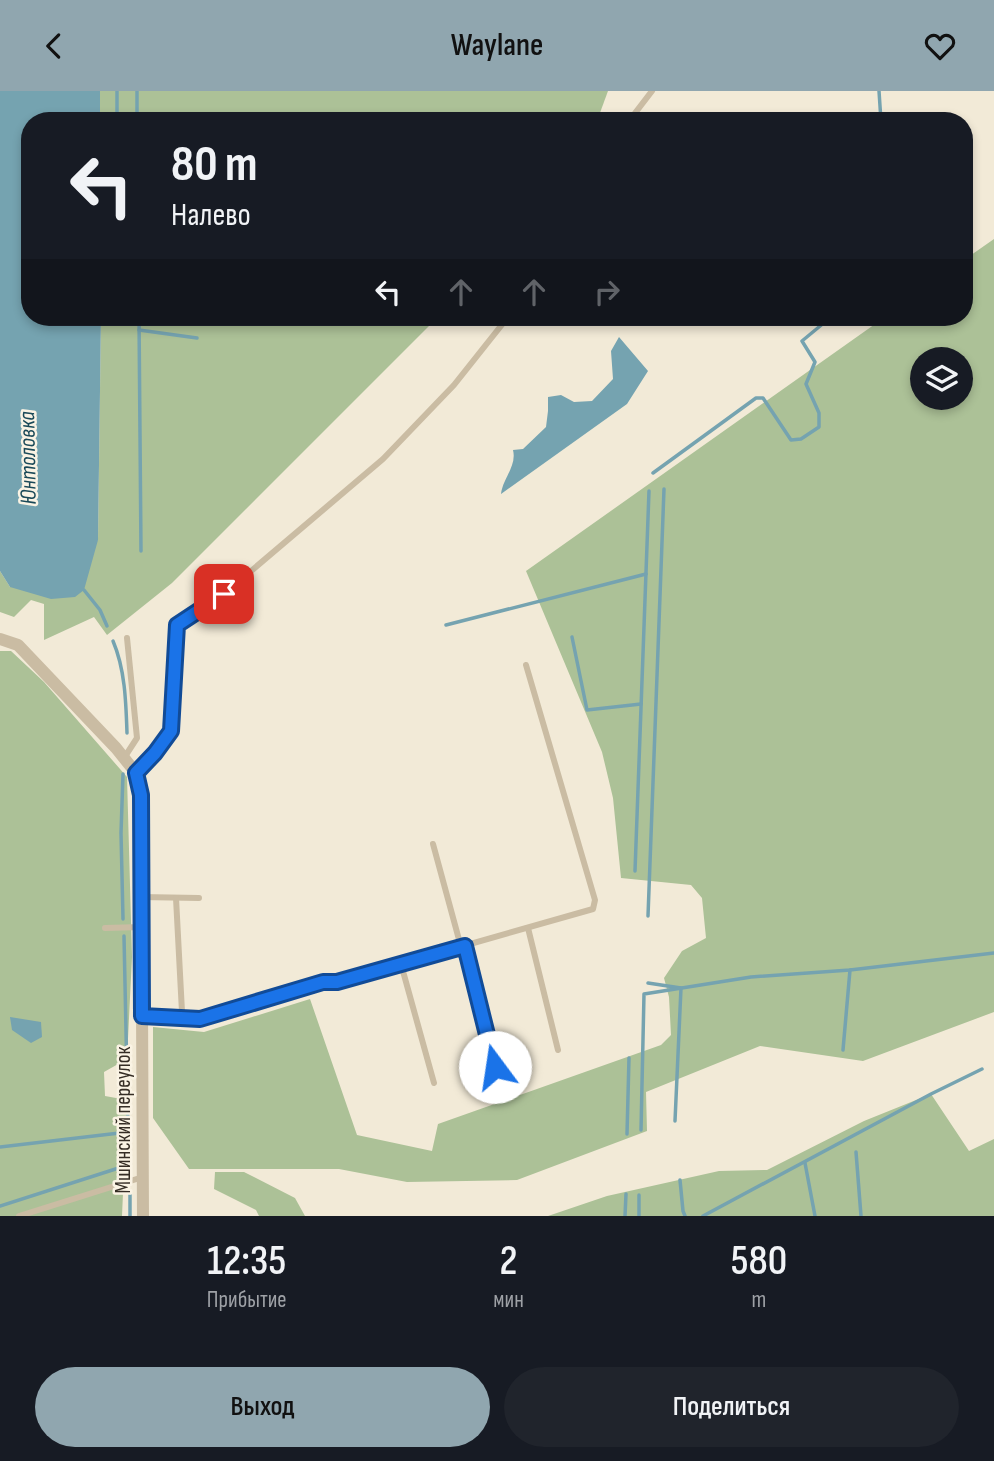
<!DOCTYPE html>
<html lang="ru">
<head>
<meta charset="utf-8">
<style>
	body { margin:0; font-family:"Sofia Sans Condensed",sans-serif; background:#20242c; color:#f1f3f6; height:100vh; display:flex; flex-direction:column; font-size:26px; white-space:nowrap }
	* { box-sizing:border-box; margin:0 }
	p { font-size:23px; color:#9ea1a6 }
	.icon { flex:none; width:38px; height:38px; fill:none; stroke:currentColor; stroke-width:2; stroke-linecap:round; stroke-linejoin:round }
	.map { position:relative; height:1125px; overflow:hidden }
	.side { display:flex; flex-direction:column; background:#171b24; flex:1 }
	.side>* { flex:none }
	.hud { position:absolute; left:21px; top:21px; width:952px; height:214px; border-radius:28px; box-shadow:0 4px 10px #0003; background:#171b24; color:#f1f3f6; overflow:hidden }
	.tools { position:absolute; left:910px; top:256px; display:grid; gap:14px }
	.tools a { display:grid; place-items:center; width:63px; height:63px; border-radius:50%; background:#171b24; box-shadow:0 4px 10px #0003; font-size:35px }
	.pin { position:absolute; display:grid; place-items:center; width:60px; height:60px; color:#fff; margin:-30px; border-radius:14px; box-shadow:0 4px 10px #0006 }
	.me { position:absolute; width:77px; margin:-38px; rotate:346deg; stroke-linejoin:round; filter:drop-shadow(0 0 5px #0008) }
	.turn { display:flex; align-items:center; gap:24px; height:147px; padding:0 35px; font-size:32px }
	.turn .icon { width:91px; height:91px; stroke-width:2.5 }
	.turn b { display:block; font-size:49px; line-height:60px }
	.lanes { display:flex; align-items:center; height:66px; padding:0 35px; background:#0003; justify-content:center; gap:35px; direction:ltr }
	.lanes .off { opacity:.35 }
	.eta { display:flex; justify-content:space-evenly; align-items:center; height:119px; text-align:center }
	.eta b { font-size:42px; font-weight:600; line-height:49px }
	.button { display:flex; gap:14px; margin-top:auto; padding:14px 35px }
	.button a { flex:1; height:80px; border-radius:42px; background:#90a6af; color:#111; font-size:28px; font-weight:600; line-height:80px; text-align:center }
	.button a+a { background:#20242c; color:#f1f3f6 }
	header { display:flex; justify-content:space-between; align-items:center; height:91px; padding:0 35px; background:#90a6af; color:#111; font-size:32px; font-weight:600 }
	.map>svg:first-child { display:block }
	.green { fill:#acc197; fill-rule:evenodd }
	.water { fill:#75a3b0 }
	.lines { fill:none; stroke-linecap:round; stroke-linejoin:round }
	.stream { stroke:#75a3b0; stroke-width:3.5 }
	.lane { stroke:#cabca3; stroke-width:6 }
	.street { stroke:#cabca3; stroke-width:12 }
	.route-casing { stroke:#114b97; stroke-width:18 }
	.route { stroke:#1a73e8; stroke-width:12 }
	.labels { text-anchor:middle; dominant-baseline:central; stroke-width:5; stroke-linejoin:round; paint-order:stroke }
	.street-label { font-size:21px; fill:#352d25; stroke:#faf3e4 }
	.water-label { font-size:23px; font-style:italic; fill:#1a4958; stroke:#faf3e4 }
</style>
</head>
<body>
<header><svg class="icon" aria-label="back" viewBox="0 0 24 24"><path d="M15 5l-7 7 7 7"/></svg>Waylane<svg class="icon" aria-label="heart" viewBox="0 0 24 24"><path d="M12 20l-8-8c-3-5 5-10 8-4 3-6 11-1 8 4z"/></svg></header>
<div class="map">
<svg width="994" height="1125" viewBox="0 0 994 1125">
	<rect width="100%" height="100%" fill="#f2ead7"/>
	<g class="green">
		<path d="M100,0h508l-11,30h-497z"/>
		<path d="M994,148v773l-131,49 -103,-15 -114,46 1,39 -130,49 -110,2 -68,-13h-150l-36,-51v-91l51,5 106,-33 47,136 75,16 6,-27 223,-79 10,-10 -2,-38 -5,-19 18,-27 24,-13 -4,-40 -11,-13 -70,-7 -8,-80 -11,-46 -76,-181 359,-254h79v-57zM922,268h39v38h-39z"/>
		<path d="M101,226h337l-266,266 -65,52 -13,-18 -50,23v-36l-13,-4 -17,17 -14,-5v-41l10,16 88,-47z"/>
		<path d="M0,560h11l33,31 83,95 5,180 -5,102 -23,13 1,24 22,4 -5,116h-122z"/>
		<path d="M931,1003l38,57 25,-12v77h-446l59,-20 112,-25 48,-1 97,-49z"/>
		<path d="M215,1081h29l51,26 10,18h-46l-3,-6 -42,-21z"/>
	</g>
	<g class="water">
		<path d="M0,0h100v30h-70v196h71l-3,223 -14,50 -9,7 -24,2 -41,-12 -10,-16z"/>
		<path d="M619,246l29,34 -21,33 -126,90c2,-16 16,-28 12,-44l10,-1 23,-22 2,-16v-14l13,-2 13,7 18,-1 21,-22 -2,-28z"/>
		<path d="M10,926l31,5 1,15 -11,6 -19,-13z"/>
	</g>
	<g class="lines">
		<g class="stream">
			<path d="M117,0v30"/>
			<path d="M137,0v30"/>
			<path d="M879,0l2,30"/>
			<path d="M139,226l2,234"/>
			<path d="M139,239l58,8"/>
			<path d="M653,382l103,-75h7l28,42 10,-1 18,-12v-14l-13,-29 9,-22 -13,-21 29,-24"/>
			<path d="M84,499l16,20 7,16"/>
			<path d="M446,534l200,-51"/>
			<path d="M572,546l15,73 54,-6"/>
			<path d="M113,550c12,28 13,61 14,92"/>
			<path d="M123,683l-2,59 2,86"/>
			<path d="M635,780l14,-380"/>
			<path d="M648,825l16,-427"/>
			<path d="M124,845l5,237"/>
			<path d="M648,892l33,5 -6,133"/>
			<path d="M843,959l7,-80"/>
			<path d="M641,1039l3,-136 107,-17 99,-7 144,-17"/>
			<path d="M627,1043l2,-76"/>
			<path d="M0,1056l128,-15"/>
			<path d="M856,1061l5,64"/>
			<path d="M805,1072l10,53"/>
			<path d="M680,1089l3,31 2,5"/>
			<path d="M130,1100v25"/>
			<path d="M0,1115l128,-41"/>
			<path d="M625,1125l1,-22"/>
			<path d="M639,1125v-21"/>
			<path d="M703,1125l228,-122 51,-25"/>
		</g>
		<g class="lane">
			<path d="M629,30l23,-30"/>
			<path d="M124,667l13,-20 -10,-100"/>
			<path d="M136,681l19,-19 16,-22 7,-105 46,-32 159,-135 71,-74 54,-68"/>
			<path d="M433,753l28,103"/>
			<path d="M141,806l58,1"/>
			<path d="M176,807l6,114"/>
			<path d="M105,837l37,-1"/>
			<path d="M528,837l30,122"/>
			<path d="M465,855l30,121"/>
			<path d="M401,873l33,119"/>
			<path d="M142,925l58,3 123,-37h14l256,-73 2,-9 -69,-235"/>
			<path d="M19,1125l124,-39"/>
		</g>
		<path class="street" d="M0,548l18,6 98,103 20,25 5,22 2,421"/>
	</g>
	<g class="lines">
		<g class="route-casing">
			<path id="route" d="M224,503l-47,31 -6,106 -16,22 -19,20 5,22 1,221 58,3 123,-37h14l128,-36 30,121"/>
		</g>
		<use href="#route" class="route"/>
	</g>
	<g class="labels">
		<g class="street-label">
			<text transform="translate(123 1029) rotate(-90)">Мшинский переулок</text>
		</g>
		<g class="water-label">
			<text transform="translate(28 367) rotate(-91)">Юнтоловка</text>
		</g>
	</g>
</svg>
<div class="tools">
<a><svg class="icon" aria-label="layers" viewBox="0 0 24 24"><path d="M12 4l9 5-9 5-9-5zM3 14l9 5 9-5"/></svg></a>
</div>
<div class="pin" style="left:224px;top:503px;background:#d93025"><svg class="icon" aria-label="arrive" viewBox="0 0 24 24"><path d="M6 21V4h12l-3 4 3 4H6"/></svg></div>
<svg class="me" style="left:495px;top:976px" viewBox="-20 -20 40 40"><circle r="19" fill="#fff"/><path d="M0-13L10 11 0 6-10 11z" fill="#1a73e8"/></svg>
<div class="hud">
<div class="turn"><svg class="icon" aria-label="left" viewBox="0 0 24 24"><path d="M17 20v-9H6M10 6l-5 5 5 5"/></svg><div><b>80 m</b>Налево</div></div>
<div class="lanes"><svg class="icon" aria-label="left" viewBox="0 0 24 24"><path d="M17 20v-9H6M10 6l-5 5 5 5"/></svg><svg class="icon off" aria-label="ahead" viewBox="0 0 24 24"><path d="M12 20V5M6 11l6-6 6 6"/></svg><svg class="icon off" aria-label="ahead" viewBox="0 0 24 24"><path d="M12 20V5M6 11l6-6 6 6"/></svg><svg class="icon off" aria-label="right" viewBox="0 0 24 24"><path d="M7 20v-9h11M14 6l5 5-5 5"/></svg></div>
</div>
</div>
<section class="side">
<div class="eta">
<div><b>12:35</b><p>Прибытие</p></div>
<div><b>2</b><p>мин</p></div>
<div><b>580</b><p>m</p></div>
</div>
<div class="button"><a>Выход</a><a>Поделиться</a></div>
</section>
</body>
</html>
